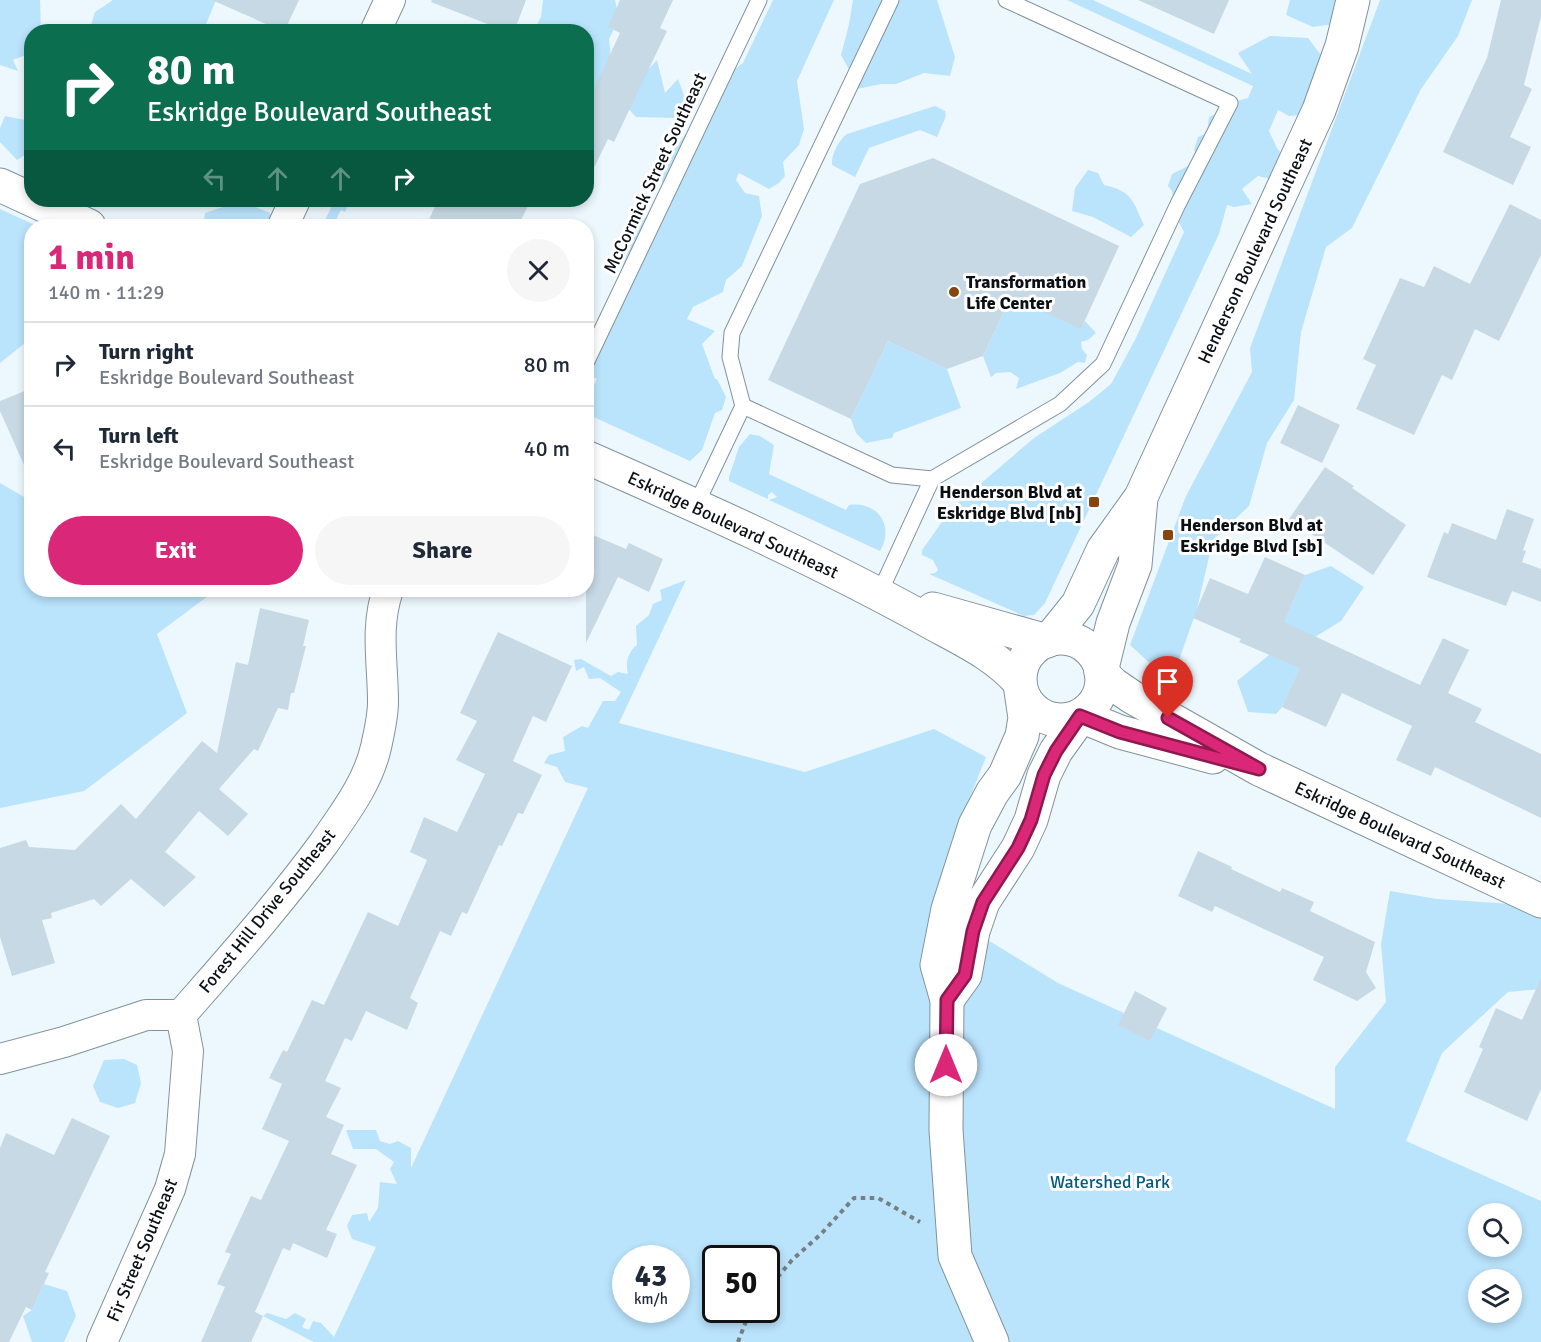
<!DOCTYPE html>
<html lang="en">
<head>
<meta charset="utf-8">
<style>
	body { margin:0; font-family:Signika,sans-serif; background:#f6f6f7; color:#1f2937; height:100vh; display:flex; flex-direction:column; font-size:22px; white-space:nowrap }
	* { box-sizing:border-box; margin:0 }
	p { font-size:20px; color:#747a83 }
	.icon { flex:none; width:33px; height:33px; fill:none; stroke:currentColor; stroke-width:2; stroke-linecap:round; stroke-linejoin:round }
	.map { position:relative; flex:1; overflow:hidden }
	.details { position:absolute; left:24px; top:219px; width:570px; height:378px; display:flex; flex-direction:column; background:#fff; border-radius:24px; box-shadow:0 3px 9px #0003 }
	.details>* { flex:none }
	.guide { position:absolute; left:24px; top:24px; width:570px; height:183px; border-radius:24px; box-shadow:0 3px 9px #0003; background:#0b6e4f; color:#fff; overflow:hidden }
	.buttons { position:absolute; left:1468px; top:1203px; display:grid; gap:12px }
	.buttons a { display:grid; place-items:center; width:54px; height:54px; border-radius:50%; background:#fff; box-shadow:0 3px 9px #0003; font-size:30px }
	.speed { position:absolute; left:612px; top:1245px; display:flex; gap:12px; font-size:30px; font-weight:700; text-align:center }
	.speed>* { display:grid; place-content:center; width:78px; height:78px; border-radius:50%; background:#fff; box-shadow:0 3px 9px #0003; line-height:1 }
	.speed small { font-size:15px; font-weight:400 }
	.speed .limit { border:3px solid #111; border-radius:9px; background:#fff; color:#111 }
	.pin { position:absolute; display:grid; place-items:center; width:51px; height:51px; color:#fff; margin:-62px -26px; border-radius:50% 50% 50% 0; rotate:-45deg; box-shadow:0 0 6px #0007 }
	.pin .icon { rotate:45deg }
	.me { position:absolute; width:66px; margin:-33px; rotate:0deg; stroke-linejoin:round; filter:drop-shadow(0 0 4px #0008) }
	.turn { display:flex; align-items:center; gap:21px; height:126px; padding:0 24px; font-size:27px }
	.turn .icon { width:78px; height:78px; stroke-width:2.5 }
	.turn b { display:block; font-size:42px; line-height:51px }
	.lanes { display:flex; align-items:center; height:57px; padding:0 24px; background:#0003; justify-content:center; gap:30px; direction:ltr }
	.lanes .off { opacity:.35 }
	.round { display:grid; place-items:center; flex:none; width:63px; height:63px; border-radius:32px; background:#f6f6f7 }
	.summary { display:flex; align-items:center; justify-content:space-between; height:102px; padding:0 24px }
	h1 { font-size:36px; font-weight:700; line-height:45px; color:#db2777 }
	.primary-button { display:flex; gap:12px; margin-top:auto; padding:12px 24px }
	.primary-button a { flex:1; height:69px; border-radius:36px; background:#db2777; color:#fff; font-size:24px; font-weight:700; line-height:69px; text-align:center }
	.primary-button a+a { background:#f6f6f7; color:#1f2937 }
	ul { padding:0; list-style:none }
	li { display:flex; align-items:center; gap:18px; height:84px; padding:0 24px; border-top:2px solid #e0e1e3 }
	li div { flex:1 }
	li b { display:block; font-size:22px }
	li em { font-style:normal }
	.map>svg:first-child { display:block }
	.green { fill:#bae3fc; fill-rule:evenodd }
	.building { fill:#c7d9e4 }
	.lines { fill:none; stroke-linecap:round; stroke-linejoin:round }
	.service-casing { stroke:#81929c; stroke-width:17 }
	.minor-casing { stroke:#81929c; stroke-width:32 }
	.tertiary-casing { stroke:#81929c; stroke-width:35 }
	.secondary-casing { stroke:#81929c; stroke-width:35 }
	.path { stroke:#767f84; stroke-width:4; stroke-dasharray:4.5 4.5; stroke-linecap:butt }
	.service { stroke:#fff; stroke-width:15 }
	.minor { stroke:#fff; stroke-width:30 }
	.tertiary { stroke:#fff; stroke-width:33 }
	.secondary { stroke:#fff; stroke-width:33 }
	.route-casing { stroke:#8e194d; stroke-width:15 }
	.route { stroke:#db2777; stroke-width:10 }
	.poi-dot { fill:#86460f; stroke:#fff; stroke-width:2 }
	.labels { text-anchor:middle; dominant-baseline:central; stroke-width:6; stroke-linejoin:round; paint-order:stroke }
	.street-label { font-size:18px; fill:#0a1014; stroke:#fff }
	.poi-label { font-size:18px; font-weight:bold; fill:#0a1014; stroke:#fff; text-anchor:start }
	.park-label { font-size:18px; fill:#025c81; stroke:#fff }
</style>
</head>
<body>
<div class="map">
<svg width="1541" height="1342" viewBox="0 0 1541 1342">
	<rect width="100%" height="100%" fill="#edf8fe"/>
	<g class="green">
		<path d="M0,0h40l1,31 -9,1 -1,21 -18,7 5,11 -18,-6z"/>
		<path d="M113,0h103l-12,29 -7,2 -108,1 6,-20z"/>
		<path d="M543,0h72l4,19 -10,20 4,35 28,3 16,-17 8,33 13,-14 8,22 -12,17 -38,-1 -30,-33 -19,4 -1,-56h-53l8,-15z"/>
		<path d="M773,0h61l-37,81 7,48 -5,16 -16,17 2,14 -6,7 -10,6 -30,-16 -3,7 9,13 14,3 3,20 -20,50 -16,14 -3,12 -30,15 -6,12 28,12 -13,13 13,35h2l9,18 -4,13 -7,3 -13,37 -12,11 -103,-47 1,-16 9,-19 -10,-5 43,-95 -8,-12 18,-45 6,-5 19,-28 -7,-18 36,-48 28,-44 21,-16z"/>
		<path d="M853,0h84l18,57 -5,19 -26,-3 -28,11h-15l-24,5 -2,-9 -14,-25 8,-31z"/>
		<path d="M1067,0h26l159,74 -14,-21 32,-17 38,2 16,21 -14,55 -21,2 -11,-6 -9,21 8,17 13,16 -19,15 -13,-3 -16,13 10,15 -18,3 -7,-2 -8,29 -174,369 -11,12 -10,1 -95,-42 6,-1 3,-3 -5,-10 -11,-5v-5l30,-42 82,-70 55,-36 22,-18 24,-44 49,-108 -9,-17 -3,-24 -4,-5 4,-12 26,-13 -4,-11 4,-13 9,-4 2,-16 12,-6 9,-8 18,-5 5,-12z"/>
		<path d="M1290,0h57l-7,23 -27,4 -27,-12z"/>
		<path d="M1380,0h92l-14,36 -37,53 -69,139 -26,19 -25,85 -7,68 -27,43 -18,63 -36,34 -16,69 -19,54 -26,2 -22,-20 56,-149 66,-124 -2,-24z"/>
		<path d="M935,106l10,5 1,5 -9,21 -17,-7 -51,18 -14,29 -23,-12c-1,-11 7,-25 15,-31z"/>
		<path d="M5,116l25,5 1,30 -14,9 -17,-18v-14z"/>
		<path d="M1088,170l10,3 6,12c28,6 29,16 40,40l-13,12 -38,-20 -21,-6 3,-23z"/>
		<path d="M335,200h24l-1,5 -8,-4 -5,11 -4,-2 -8,16h-11z"/>
		<path d="M241,201l29,12 6,13h-73l2,-13z"/>
		<path d="M0,209l37,17h-5l-1,112 -31,25z"/>
		<path d="M1011,297l70,31 4,-7 11,12 -8,7 -7,2 1,7 5,6 -2,8 -7,-1 -18,11 -44,16 3,-11 -9,-6 -14,1 -5,4 -8,-21z"/>
		<path d="M888,341l59,28 14,39 -67,25 -2,5 -26,5 -10,-10 -5,-14z"/>
		<path d="M750,434l10,2 14,9 -5,29 77,36 3,-5c29,-4 46,21 31,46l-111,-51 8,-3 -5,-5 -4,3v4l-39,-18v-4l10,-30z"/>
		<path d="M0,483l31,18 1,89h184l-59,44 30,79 -103,78 -84,17z"/>
		<path d="M1331,566l33,21 -23,34 -26,16 -33,70 -6,7 -28,-2 -11,-31 32,-26 36,-80z"/>
		<path d="M686,580l-67,143 186,49 129,-43 52,28 -36,90 -16,70 39,14 85,52 277,126v-42l51,-65 -5,-58 9,-53 47,8 90,6 14,12v72l-33,3 -66,61 -36,88 135,60v141h-1227l-51,-26 4,-3 19,6 9,-6 11,6 -4,8 7,3 4,-9 8,2 13,14 42,-90 -24,-8 -5,-13 5,-11 15,-2 2,9 9,-14 2,-26 17,2 -7,-15 4,-7 -18,-13h-23l-7,-19h30l4,11 10,3 8,-3 13,7v20l177,-380 -23,-6 -8,-15 -13,-4 5,-8 16,-4 -2,-14 19,-11 6,2 15,-27h12l6,-9 -21,-14 -11,1 -5,-12 -8,4 -2,-11 7,-1 30,17 7,-4 10,2c-3,-11 0,-22 9,-29l-1,-19 13,-11 4,-11 9,-4 -2,-10zM1479,1214h33v32h-33zM626,1258h50v52h-50zM716,1258h50v52h-50zM1479,1280h33v32h-33z"/>
		<path d="M124,1059l13,6 4,18 -6,20 -17,5 -18,-6 -7,-16 11,-26z"/>
		<path d="M44,1284l23,7 9,25 -12,26h-32l-9,-26 9,-6z"/>
	</g>
	<g class="building">
		<path d="M212,0h87l-15,32z"/>
		<path d="M432,0h94l-12,32h-6l-77,-30z"/>
		<path d="M620,0h53l-13,28 7,3 -23,48 -30,63 -6,-3 -22,45v-101l9,4 25,-54 -12,-6z"/>
		<path d="M1138,0h91l-15,34z"/>
		<path d="M1501,0h40v17l-17,68 8,4 -22,48 21,10 -18,38 -70,-33 44,-94z"/>
		<path d="M933,158l186,88 -38,83 -70,-32 -28,59 -36,13 -59,-28 -37,78 -83,-39 92,-196z"/>
		<path d="M438,200h93l-13,26h-92z"/>
		<path d="M1510,204l31,16v35l-42,86 -24,-12 -23,51 -10,-5 -28,60 -58,-26 20,-44 -13,-6 37,-81 24,9 10,-21 36,18z"/>
		<path d="M32,388v95l-32,-72v-10z"/>
		<path d="M1298,405l42,20 -18,38 -42,-20z"/>
		<path d="M1325,467l29,19 -2,2 54,37 -33,50 -84,-56z"/>
		<path d="M1507,509l27,10 -11,31 3,1 -4,11 19,7v33l-29,-11 -6,15 -79,-29 17,-45 4,2 4,-11 44,17z"/>
		<path d="M586,532l40,17 3,-6 34,16 -14,33 -31,-15 -32,66z"/>
		<path d="M1265,557l40,18 -21,47 136,63 23,-47 26,12 -21,43 34,16 -7,13 66,32v64l-106,-51 -4,9 -35,-16 16,-34 -70,-33 -16,34 -44,-20 18,-39 -61,-26 2,-3 -48,-21 17,-40 38,16z"/>
		<path d="M260,608l49,12 -6,26h3l-12,47h-3l-3,17 -10,-2 -20,43 -4,-2 -35,40 29,25 -20,22 -29,-25 -34,41 31,25 -32,30 -33,-28 -30,27 -7,-7 -43,14 1,5 -10,2 13,43 -43,13 -12,-39v-89l26,-8 3,7 46,3 46,-46 15,15 66,-78 15,12 19,-91 12,3z"/>
		<path d="M498,632l74,34 -26,56 -13,-6 -20,45 29,14 -19,39 -5,-1 -16,33 -3,-1 -32,69 -5,-2 -11,24 -11,-5 -30,67 8,5 -11,27 -41,-19 -14,30 -7,-3 -20,43 16,7 -15,29 18,8 -13,29 26,11 -31,65 11,4 -10,24 -34,-15 -3,8 -7,-3 -28,64 8,4 -12,26h-50l24,-55 -8,-3 14,-30 -6,-2 26,-56 10,4 28,-59 -27,-12 20,-45 -13,-6 14,-28 4,2 25,-52 12,5 44,-93 30,14 29,-66 -17,-8 14,-35 33,15 28,-58 -29,-14 21,-39 -17,-8z"/>
		<path d="M1198,851l34,16 -1,2 49,23 2,-4 32,14 -4,9 65,31 -9,30 10,16 -19,13 -44,-21 11,-23 -109,-51 -3,6 -34,-16z"/>
		<path d="M1541,978v111l-14,32 -63,-29 19,-43 -4,-2 17,-39 26,12z"/>
		<path d="M1135,991l32,17 -17,33 -32,-16z"/>
		<path d="M72,1118l38,18 -65,136 4,1 -17,37 -6,-3 -17,35h-9v-194l6,-15 48,22z"/>
	</g>
	<g class="lines">
		<g class="service-casing">
			<g id="service">
				<path d="M586,363l173,-363"/>
				<path d="M743,406l149,69 40,4"/>
				<path d="M696,505l47,-99 -13,-49 2,-24 159,-333"/>
				<path d="M879,594l53,-115 128,-75 43,-40 75,-160 52,-101 -224,-103"/>
			</g>
		</g>
		<g class="minor-casing">
			<g id="minor">
				<path d="M375,32l15,-32"/>
				<path d="M283,226l12,-26"/>
				<path d="M0,1059l64,-17 82,-27h35c49,-56 99,-112 143,-172 20,-29 44,-60 52,-96 3,-14 7,-30 7,-45 0,-38 -8,-75 5,-112"/>
				<path d="M102,1342l68,-153 10,-35 8,-103 -7,-36"/>
			</g>
		</g>
		<g class="tertiary-casing">
			<g id="tertiary">
				<path d="M0,185l89,41"/>
				<path d="M586,457c114,50 228,101 337,161 33,19 72,35 97,65"/>
				<path d="M933,609l114,32"/>
				<path d="M1101,672l12,12 19,13 127,72 282,132"/>
				<path d="M1081,716l39,16 93,25"/>
			</g>
		</g>
		<g class="secondary-casing">
			<g id="secondary">
				<circle cx="1061" cy="679" r="41"/>
				<path d="M1049,640l29,-36 25,-54 38,-53 178,-387 23,-64 11,-46"/>
				<path d="M1101,672l12,-49 22,-58 6,-67"/>
				<path d="M947,1000l18,-25 8,-44 10,-29 35,-54 13,-28 13,-45 12,-24 25,-35"/>
				<path d="M992,1342l-37,-86 -9,-126 1,-130 -10,-35 11,-56 27,-84 17,-32 13,-18 17,-39 3,-18 -4,-27"/>
			</g>
		</g>
		<g class="path">
			<path d="M766,1291l26,-31 29,-26 33,-36h24l42,24"/>
			<path d="M738,1342l8,-21 8,-11"/>
		</g>
		<use href="#service" class="service"/>
		<use href="#minor" class="minor"/>
		<use href="#tertiary" class="tertiary"/>
		<use href="#secondary" class="secondary"/>
	</g>
	<g class="lines">
		<g class="route-casing">
			<path id="route" d="M946,1065l1,-65 18,-25 8,-44 10,-29 35,-54 13,-28 13,-45 12,-24 24,-35 40,16 139,37 -91,-51"/>
		</g>
		<use href="#route" class="route"/>
	</g>
	<g class="poi-dot">
		<circle cx="954" cy="292" r="6"/>
		<rect x="1088" y="496" width="12" height="12" rx="3"/>
		<rect x="1162" y="529" width="12" height="12" rx="3"/>
	</g>
	<g class="labels">
		<g class="street-label">
			<text transform="translate(655 173) rotate(-65)">McCormick Street Southeast</text>
			<text transform="translate(1255 251) rotate(-65)">Henderson Boulevard Southeast</text>
			<text transform="translate(733 525) rotate(25)">Eskridge Boulevard Southeast</text>
			<text transform="translate(1400 835) rotate(25)">Eskridge Boulevard Southeast</text>
			<text transform="translate(267 911) rotate(-51)">Forest Hill Drive Southeast</text>
			<text transform="translate(142 1250) rotate(-67)">Fir Street Southeast</text>
		</g>
		<g class="poi-label">
			<text x="966" y="282">Transformation<tspan x="966" dy="21">Life Center</tspan></text>
			<text x="1082" y="492" text-anchor="end">Henderson Blvd at<tspan x="1082" dy="21">Eskridge Blvd [nb]</tspan></text>
			<text x="1180" y="525">Henderson Blvd at<tspan x="1180" dy="21">Eskridge Blvd [sb]</tspan></text>
		</g>
		<g class="park-label">
			<text x="1110" y="1182">Watershed Park</text>
		</g>
	</g>
</svg>
<div class="buttons">
<a><svg class="icon" aria-label="search" viewBox="0 0 24 24"><circle cx="10" cy="10" r="6"/><path d="M15 15l6 6"/></svg></a>
<a><svg class="icon" aria-label="layers" viewBox="0 0 24 24"><path d="M12 4l9 5-9 5-9-5zM3 14l9 5 9-5"/></svg></a>
</div>
<div class="speed"><div>43<small>km/h</small></div><div class="limit">50</div></div>
<div class="pin" style="left:1168px;top:718px;background:#d93025"><svg class="icon" aria-label="arrive" viewBox="0 0 24 24"><path d="M6 21V4h12l-3 4 3 4H6"/></svg></div>
<svg class="me" style="left:946px;top:1065px" viewBox="-20 -20 40 40"><circle r="19" fill="#fff"/><path d="M0-13L10 11 0 6-10 11z" fill="#db2777"/></svg>
<div class="guide">
<div class="turn"><svg class="icon" aria-label="right" viewBox="0 0 24 24"><path d="M7 20v-9h11M14 6l5 5-5 5"/></svg><div><b>80 m</b>Eskridge Boulevard Southeast</div></div>
<div class="lanes"><svg class="icon off" aria-label="left" viewBox="0 0 24 24"><path d="M17 20v-9H6M10 6l-5 5 5 5"/></svg><svg class="icon off" aria-label="ahead" viewBox="0 0 24 24"><path d="M12 20V5M6 11l6-6 6 6"/></svg><svg class="icon off" aria-label="ahead" viewBox="0 0 24 24"><path d="M12 20V5M6 11l6-6 6 6"/></svg><svg class="icon" aria-label="right" viewBox="0 0 24 24"><path d="M7 20v-9h11M14 6l5 5-5 5"/></svg></div>
</div>
<section class="details">
<div class="summary"><div><h1>1 min</h1><p>140 m · 11:29</p></div><a class="round"><svg class="icon" aria-label="close" viewBox="0 0 24 24"><path d="M6 6l12 12M18 6L6 18"/></svg></a></div>
<ul>
<li><svg class="icon" aria-label="right" viewBox="0 0 24 24"><path d="M7 20v-9h11M14 6l5 5-5 5"/></svg><div><b>Turn right</b><p>Eskridge Boulevard Southeast</p></div><em>80 m</em></li>
<li><svg class="icon" aria-label="left" viewBox="0 0 24 24"><path d="M17 20v-9H6M10 6l-5 5 5 5"/></svg><div><b>Turn left</b><p>Eskridge Boulevard Southeast</p></div><em>40 m</em></li>
</ul>
<div class="primary-button"><a>Exit</a><a>Share</a></div>
</section>
</div>
</body>
</html>
